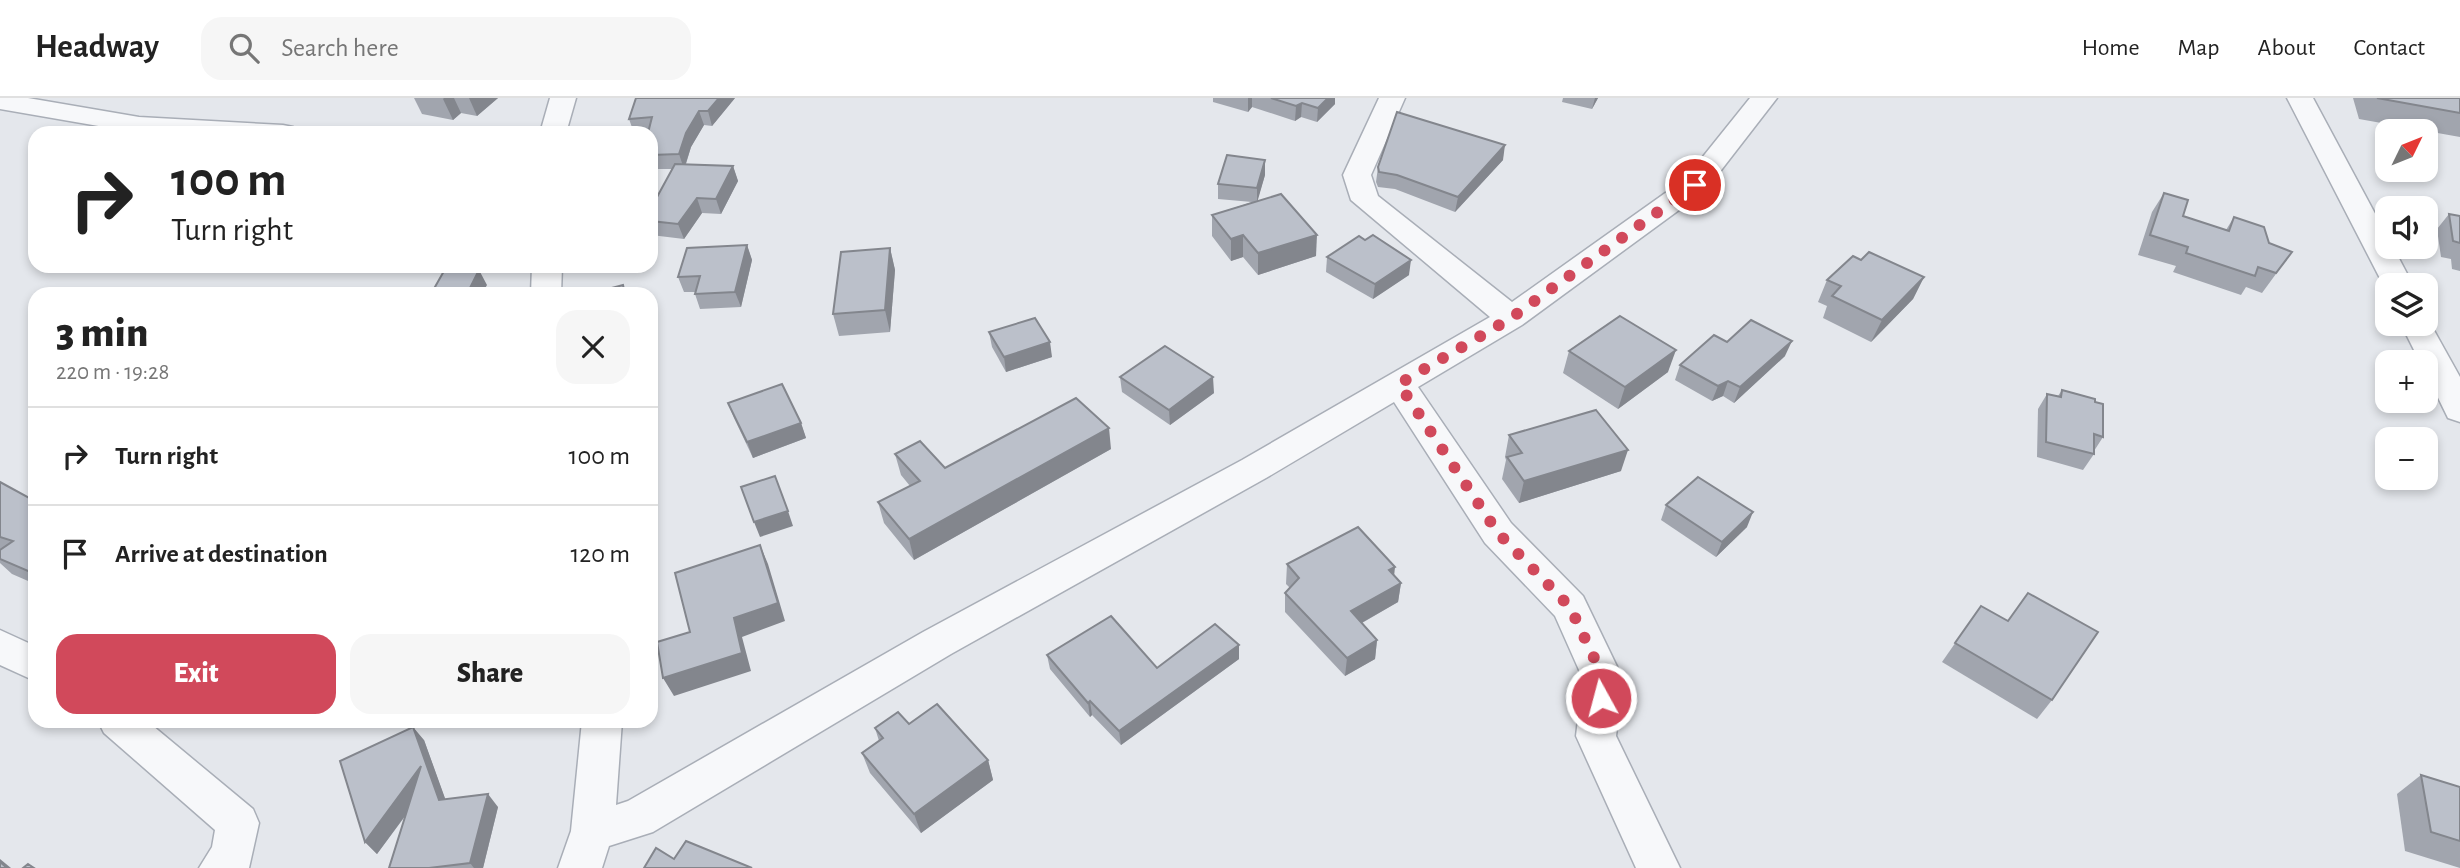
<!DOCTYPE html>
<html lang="en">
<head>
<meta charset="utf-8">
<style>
	body { margin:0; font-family:"Alegreya Sans",sans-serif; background:#f6f6f6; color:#222; height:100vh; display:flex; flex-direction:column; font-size:26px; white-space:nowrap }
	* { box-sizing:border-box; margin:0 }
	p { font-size:23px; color:#767676 }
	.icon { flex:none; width:38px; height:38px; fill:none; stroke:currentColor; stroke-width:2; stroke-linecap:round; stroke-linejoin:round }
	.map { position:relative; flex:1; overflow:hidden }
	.side { position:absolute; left:28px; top:189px; width:630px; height:441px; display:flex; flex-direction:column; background:#fff; border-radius:21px; box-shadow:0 4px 10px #0003 }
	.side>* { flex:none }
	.top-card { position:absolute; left:28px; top:28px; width:630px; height:147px; border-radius:21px; box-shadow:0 4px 10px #0003; background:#fff; color:#222; overflow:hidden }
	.needle { width:46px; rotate:47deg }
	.buttons { position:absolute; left:2375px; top:21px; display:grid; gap:14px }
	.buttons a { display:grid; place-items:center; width:63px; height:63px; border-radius:14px; background:#fff; box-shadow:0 4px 10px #0003; font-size:35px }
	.pin { position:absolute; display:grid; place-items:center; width:60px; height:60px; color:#fff; margin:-30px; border:4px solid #fff; border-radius:50%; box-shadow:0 2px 7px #0007 }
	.me { position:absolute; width:77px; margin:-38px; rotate:353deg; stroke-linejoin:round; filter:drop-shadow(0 0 5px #0008) }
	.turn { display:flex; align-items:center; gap:24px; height:147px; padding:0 28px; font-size:32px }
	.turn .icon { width:91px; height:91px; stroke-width:2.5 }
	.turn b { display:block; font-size:49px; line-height:60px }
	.round { display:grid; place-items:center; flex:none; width:74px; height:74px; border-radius:21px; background:#f6f6f6 }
	.headline { display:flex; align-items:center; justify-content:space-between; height:119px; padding:0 28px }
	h1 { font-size:42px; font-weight:800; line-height:52px }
	.action { display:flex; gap:14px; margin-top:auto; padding:14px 28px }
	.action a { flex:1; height:80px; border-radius:21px; background:#d1495b; color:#fff; font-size:28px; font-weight:800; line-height:80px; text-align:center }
	.action a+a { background:#f6f6f6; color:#222 }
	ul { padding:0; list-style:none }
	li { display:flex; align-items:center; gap:21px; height:98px; padding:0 28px; border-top:2px solid #e0e0e0 }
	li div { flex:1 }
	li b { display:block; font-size:26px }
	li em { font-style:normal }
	header { display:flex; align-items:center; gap:42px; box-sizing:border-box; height:98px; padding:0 35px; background:#fff; border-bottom:2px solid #e0e0e0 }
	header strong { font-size:33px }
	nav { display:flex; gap:38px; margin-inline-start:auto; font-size:24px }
	.search { width:490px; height:63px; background:#f6f6f6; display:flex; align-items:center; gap:18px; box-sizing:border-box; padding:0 24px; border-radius:21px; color:#767676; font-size:26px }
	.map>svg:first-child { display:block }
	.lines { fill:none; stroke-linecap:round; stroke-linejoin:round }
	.minor-casing { stroke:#a9aeb7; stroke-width:3 }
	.minor { fill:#f7f8fa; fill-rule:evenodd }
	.wall { fill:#a1a5ae }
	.shaded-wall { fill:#83868d }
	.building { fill:#bbc0ca; stroke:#83868d; stroke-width:2 }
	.route { stroke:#d1495b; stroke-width:12; stroke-dasharray:0 21.6 }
</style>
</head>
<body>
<header>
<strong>Headway</strong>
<div class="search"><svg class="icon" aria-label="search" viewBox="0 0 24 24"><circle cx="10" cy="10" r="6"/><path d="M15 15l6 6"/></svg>Search here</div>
<nav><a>Home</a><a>Map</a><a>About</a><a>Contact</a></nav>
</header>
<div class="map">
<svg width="2460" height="770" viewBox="0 0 2460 770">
	<rect width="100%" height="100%" fill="#e4e7ec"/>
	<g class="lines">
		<g class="minor-casing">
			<g id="minor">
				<path d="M0,0h28l111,19 144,8 10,2 3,6h-157l-139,-24z"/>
				<path d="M550,0h26l-10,35h-26z"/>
				<path d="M1379,0h26l-34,77 7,21 134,106 173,-123 65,-81h27l-72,93 -183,134 -104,62 93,136 72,73 40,83 -7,57 64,132h-44l-60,-132 7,-57 -28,-63 -70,-73 -91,-141 -128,76 -315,176 -298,178 -44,14 -7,22h-44l13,-37 11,-110h40l-6,84 12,-4 295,-169 319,-172 248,-143 -139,-117 -8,-25z"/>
				<path d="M2287,0h26l74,138v11h6l20,38h-26v7z"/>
				<path d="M532,168h30l-1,28h-30z"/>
				<path d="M2426,218l34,61v45l-12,-4 -22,-45v-11h-6l-19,-38h25z"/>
				<path d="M0,532l35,16v35l-35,-16z"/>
				<path d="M98,623h49l106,88 6,14 -10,45h-50l13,-21 3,-17 -111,-97z"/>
			</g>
		</g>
		<use href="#minor" class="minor"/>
	</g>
	<g class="wall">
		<path d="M414,0h84l-21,18 -16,-3 -8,7 -31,-6z"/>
		<path d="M735,0l-23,28 -8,-1 -13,22 -5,17 47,2 5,15 -17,33 -19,-1 -18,26 -33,-4v-27l22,-39h-22v-36h-17l-5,-14z"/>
		<path d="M1213,0h122v6l-18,18 -16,-5 -6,4 -43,-14 -4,5 -35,-10z"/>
		<path d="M1563,0h35l-6,11 -30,-7z"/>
		<path d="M2353,0h107v39l-101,-18z"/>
		<path d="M1265,62v15l-8,26 59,55 -58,19 -15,-18 -12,4 -19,-25v-21l40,-13 -34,-3v-15z"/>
		<path d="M1503,62l-48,52 -60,-23 -17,-2 -2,-5 2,-15z"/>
		<path d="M2164,95l19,23 43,14 8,-13 35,26 23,9 -30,41 -16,-6 -5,8 -68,-23 3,-6 -38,-11 14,-43z"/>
		<path d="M2449,116l11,2v55l-8,-2 -1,-10 -10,-2 -4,-28z"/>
		<path d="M1365,142l44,35 -36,24 -47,-27 1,-15z"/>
		<path d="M747,147l5,15 -11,47 -41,2 -5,-15v-2h-11l-6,-15z"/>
		<path d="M890,150l5,22 -5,62 -51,4 -6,-22z"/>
		<path d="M1861,162l63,17 -11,22 -42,43 -48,-24 4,-12 -9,-4 9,-22z"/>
		<path d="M989,234l63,25 -46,15 -14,-25z"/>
		<path d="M1727,244l58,14 -51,47 -11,-7 -11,5 -37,-21 5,-15z"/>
		<path d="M1569,253l99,21 -50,37 -55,-36z"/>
		<path d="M1120,279l94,16 -44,32 -48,-33z"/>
		<path d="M2062,292l33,12 8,35 -9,14v3l-11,16 -46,-13 1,-48 9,-15 11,2z"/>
		<path d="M728,305l73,20 5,15 -53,20 -19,-40z"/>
		<path d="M1509,337l112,36 -102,32 -17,-24 4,-19 -1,-3z"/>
		<path d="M1111,351l-197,111 -30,-37 -6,-21 32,-16 -9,-11 -6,-21 50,14z"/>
		<path d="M0,384l35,19v83l-23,-10 -12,-11v-13l1,-1h-1z"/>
		<path d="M1666,407l81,22 -31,30 -55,-37z"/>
		<path d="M1287,466l107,11 7,8 -3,19 -36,21 15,17 -2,19 -30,17 -60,-64v-19l5,-5 -4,-4z"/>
		<path d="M1981,508l71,94 -15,19 -95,-57z"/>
		<path d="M1239,547v14l-118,86 -29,-30 -2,2 -40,-48 -3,-14 110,13z"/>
		<path d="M875,630l113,32 5,20 -72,53 -51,-60 -8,-20 17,-12z"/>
		<path d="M424,642l21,59 53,8 -15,61h-94l17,-53 -29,39 -12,-12z"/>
		<path d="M2421,677l39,12v81l-55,-17 -8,-57z"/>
	</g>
	<g class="shaded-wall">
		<path d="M444,0h10l7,15 -8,7 -10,-21z"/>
		<path d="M469,0h29l-21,18z"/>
		<path d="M719,0h16l-23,28 -4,-15z"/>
		<path d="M1248,0h4v9l-4,5z"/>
		<path d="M1328,0h7v6l-18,18 1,-14z"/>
		<path d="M1595,0h3l-6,11z"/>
		<path d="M1302,5l-1,14 -6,4 1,-15z"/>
		<path d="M699,13l5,14 -13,22 -7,22 -5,-15 7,-21z"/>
		<path d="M1505,47l-2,15 -48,52 3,-15z"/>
		<path d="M1265,62v15l-8,28v-15z"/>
		<path d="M733,68l5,15 -17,33 -5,-15z"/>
		<path d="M697,100l5,15 -18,26 -6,-15z"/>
		<path d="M1243,137v22l-12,4v-22z"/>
		<path d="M1317,137l-1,21 -58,19v-22z"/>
		<path d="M747,147l5,15 -11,47 -6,-15z"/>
		<path d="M890,150l5,22 -5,62 -5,-22z"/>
		<path d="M1411,162l-2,15 -36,24 2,-15z"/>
		<path d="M479,172l8,15 -5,9h-15z"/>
		<path d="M1924,179l-11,22 -42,43 11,-22z"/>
		<path d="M1792,243l-7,15 -51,47 6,-16z"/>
		<path d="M1050,244l2,15 -46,15 -2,-15z"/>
		<path d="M1676,252l-8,22 -50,37 7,-22z"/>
		<path d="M1213,279l1,16 -44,32 -1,-15z"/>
		<path d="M1728,283l-5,15 -11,5 6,-15z"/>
		<path d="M801,325l5,15 -53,20 -6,-16z"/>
		<path d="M1109,330l2,21 -197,111 -5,-21z"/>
		<path d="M1628,352l-7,21 -102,32 5,-22z"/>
		<path d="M788,413l5,15 -33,11 -6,-15z"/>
		<path d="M1753,414l-6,15 -31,30 6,-15z"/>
		<path d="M760,447l8,19 17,57 -43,16 9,34 -77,25 -11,-18 71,-60z"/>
		<path d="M1395,469l-2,19 -4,-16z"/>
		<path d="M1401,485l-3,19 -49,28 2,-19z"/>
		<path d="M1377,542l-2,19 -30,17 2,-18z"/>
		<path d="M1239,547v14l-118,86 -2,-14z"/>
		<path d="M1090,603l2,14 -2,2 -2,-14z"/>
		<path d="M413,629l11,13 26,72 -11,-12 -7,-21 -55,75 -12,-12z"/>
		<path d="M988,662l5,20 -72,53 -7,-19z"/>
		<path d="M488,696l10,13 -15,61h-9l-4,-5z"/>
		<path d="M0,761l11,9h-4l-7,-6z"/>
	</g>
	<g class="building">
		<path d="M636,0h83l-11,13h-9l-13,22 -7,21 -28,1v-22h-3l4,-16 -23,2z"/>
		<path d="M1271,0h57l-10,10 -16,-5 -6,3z"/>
		<path d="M2377,0h83v15z"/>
		<path d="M1397,14l108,33 -47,52 -61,-22 -18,-3 -1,-5z"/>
		<path d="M1227,57l38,5 -8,28 -39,-4z"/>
		<path d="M675,66l58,2 -17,33 -19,-1 -19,26 -27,-3v-13z"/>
		<path d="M2164,95l24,7 -5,16 46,15 5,-14 30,10 5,16 23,9 -16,21 -18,-6 -3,9 -69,-23 2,-6 -38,-12z"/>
		<path d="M1281,96l36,41 -59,18 -15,-18 -12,4 -19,-24z"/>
		<path d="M2449,116l11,2v27l-7,-2z"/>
		<path d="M1373,137l38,25 -36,24 -48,-27 32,-21 6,4z"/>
		<path d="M747,147l-12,47 -40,2 5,-18 -22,1 9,-29z"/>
		<path d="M890,150l-5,62 -52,4 8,-62z"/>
		<path d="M1869,154l55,25 -42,43 -50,-24 9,-10 -14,-6 26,-24 8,4z"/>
		<path d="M479,172l-12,24h-36l13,-23z"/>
		<path d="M623,187l2,9h-36z"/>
		<path d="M1620,218l56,34 -51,37 -56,-36z"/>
		<path d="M1035,220l15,24 -46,15 -15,-25z"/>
		<path d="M1751,222l41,21 -52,46 -12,-6 -10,5 -38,-21 34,-30 13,7z"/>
		<path d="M1165,248l48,31 -44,33 -49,-33z"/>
		<path d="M782,286l19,39 -54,19 -19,-39z"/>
		<path d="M2062,292l33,9v3l8,2v33l-9,-3v20l-48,-12 1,-48 14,3z"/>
		<path d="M1076,300l33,30 -200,111 -31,-37 42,-21 -25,-27 25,-13 25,27z"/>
		<path d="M1596,312l32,40 -104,31 -17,-24 15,-4 -13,-18z"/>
		<path d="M775,378l13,35 -34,11 -13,-35z"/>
		<path d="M1698,379l55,35 -31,30 -56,-37z"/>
		<path d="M0,384l35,19v73l-35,-15v-9l13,-9 -13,-4z"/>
		<path d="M1358,429l37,40 -6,3 12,13 -50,28 26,29 -30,18 -62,-65 14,-15 -12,-14z"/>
		<path d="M760,447l18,58 -44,15 8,35 -79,25 -6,-36 33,-10 -15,-59z"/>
		<path d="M2028,495l70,39 -46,68 -97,-57 26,-37 27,15z"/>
		<path d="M1111,518l46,52 58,-44 24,21 -120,86 -29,-30 -2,2 -41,-48z"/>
		<path d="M937,606l51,56 -74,54 -52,-61 21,-15 -8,-10 23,-16 11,12z"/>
		<path d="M413,629l26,73 49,-6 -18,69 -41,5h-40l32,-102 -56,76 -25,-81z"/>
		<path d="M2421,677l39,12v54l-29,-9z"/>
		<path d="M686,743l66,27h-108l12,-20 18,11z"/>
		<path d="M0,764l7,6h-7z"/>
		<path d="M28,766l6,4h-11z"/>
	</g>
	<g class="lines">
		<path class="route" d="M1601,600l3,-19 -34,-72 -72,-74 -99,-149 112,-66 184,-133"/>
	</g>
</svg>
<div class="buttons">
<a><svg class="needle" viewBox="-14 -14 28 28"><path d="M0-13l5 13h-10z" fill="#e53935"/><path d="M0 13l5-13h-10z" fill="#767676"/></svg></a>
<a><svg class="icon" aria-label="sound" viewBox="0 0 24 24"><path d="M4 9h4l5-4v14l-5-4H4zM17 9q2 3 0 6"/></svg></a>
<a><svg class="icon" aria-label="layers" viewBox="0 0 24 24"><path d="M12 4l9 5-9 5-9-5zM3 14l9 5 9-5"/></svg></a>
<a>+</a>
<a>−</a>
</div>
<div class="pin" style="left:1695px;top:87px;background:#d93025"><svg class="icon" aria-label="arrive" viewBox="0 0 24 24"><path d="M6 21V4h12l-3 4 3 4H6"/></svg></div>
<svg class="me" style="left:1601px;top:600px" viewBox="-20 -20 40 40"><circle r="17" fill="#d1495b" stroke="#fff" stroke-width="3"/><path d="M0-11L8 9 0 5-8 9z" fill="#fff"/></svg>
<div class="top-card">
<div class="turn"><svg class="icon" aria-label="right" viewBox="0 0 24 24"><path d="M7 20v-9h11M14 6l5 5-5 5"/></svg><div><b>100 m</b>Turn right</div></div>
</div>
<section class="side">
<div class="headline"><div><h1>3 min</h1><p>220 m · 19:28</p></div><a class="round"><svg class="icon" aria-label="close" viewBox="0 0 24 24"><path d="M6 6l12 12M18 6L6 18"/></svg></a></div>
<ul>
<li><svg class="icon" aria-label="right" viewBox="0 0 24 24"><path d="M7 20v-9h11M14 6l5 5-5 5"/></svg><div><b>Turn right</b></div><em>100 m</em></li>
<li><svg class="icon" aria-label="arrive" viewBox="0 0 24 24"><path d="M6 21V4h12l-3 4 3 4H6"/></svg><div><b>Arrive at destination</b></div><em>120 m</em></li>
</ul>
<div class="action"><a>Exit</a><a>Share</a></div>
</section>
</div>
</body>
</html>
